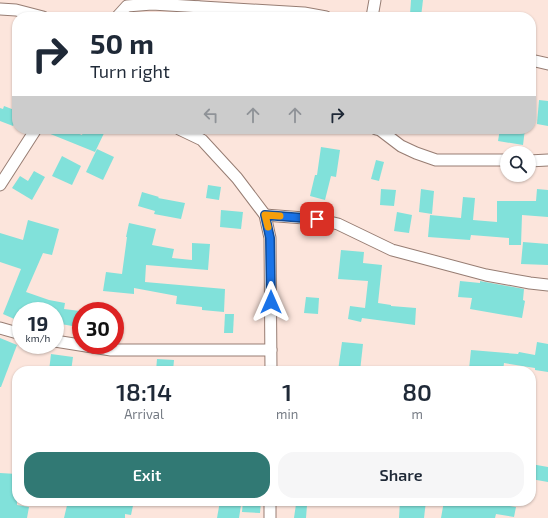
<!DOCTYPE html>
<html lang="en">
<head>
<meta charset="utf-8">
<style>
	body { margin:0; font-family:"Exo 2",sans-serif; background:#f6f6f7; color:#1f2937; height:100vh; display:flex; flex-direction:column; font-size:15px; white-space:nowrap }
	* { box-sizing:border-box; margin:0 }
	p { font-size:13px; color:#747a83 }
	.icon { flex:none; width:22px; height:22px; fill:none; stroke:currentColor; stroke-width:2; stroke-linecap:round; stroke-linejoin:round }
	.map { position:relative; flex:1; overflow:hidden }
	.panel { position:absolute; left:12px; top:366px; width:524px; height:140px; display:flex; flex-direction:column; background:#fff; border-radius:16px; box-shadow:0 1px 3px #0004 }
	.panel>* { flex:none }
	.guide { position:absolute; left:12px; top:12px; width:524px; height:122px; border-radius:16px; box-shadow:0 1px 3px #0004; background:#fff; color:#1f2937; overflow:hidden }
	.buttons { position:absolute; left:500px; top:146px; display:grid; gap:8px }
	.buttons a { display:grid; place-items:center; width:36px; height:36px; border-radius:50%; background:#fff; box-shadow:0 1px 3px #0004; font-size:20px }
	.speed { position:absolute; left:12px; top:302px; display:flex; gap:8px; font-size:20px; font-weight:700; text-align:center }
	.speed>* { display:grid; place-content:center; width:52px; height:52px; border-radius:50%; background:#fff; box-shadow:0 1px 3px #0004; line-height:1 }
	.speed small { font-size:10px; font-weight:400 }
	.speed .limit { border:6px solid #d22; background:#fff; color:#111 }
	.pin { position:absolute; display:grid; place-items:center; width:34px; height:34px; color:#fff; margin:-17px; border-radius:8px; box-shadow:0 2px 6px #0006 }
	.me { position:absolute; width:44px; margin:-22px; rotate:0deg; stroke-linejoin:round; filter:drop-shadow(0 0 3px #0008) }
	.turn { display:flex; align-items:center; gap:14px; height:84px; padding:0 12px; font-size:18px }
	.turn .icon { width:52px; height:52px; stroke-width:2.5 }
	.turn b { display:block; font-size:28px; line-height:34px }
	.lanes { display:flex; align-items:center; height:38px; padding:0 12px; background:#0003; justify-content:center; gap:20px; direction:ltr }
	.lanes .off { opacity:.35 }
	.eta { display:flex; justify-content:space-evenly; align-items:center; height:68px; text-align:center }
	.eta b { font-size:24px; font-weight:600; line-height:28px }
	.action { display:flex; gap:8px; margin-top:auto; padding:8px 12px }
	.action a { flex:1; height:46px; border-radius:16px; background:#317974; color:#fff; font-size:16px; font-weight:600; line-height:46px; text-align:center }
	.action a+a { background:#f6f6f7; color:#1f2937 }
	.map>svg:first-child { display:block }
	.building { fill:#81e1da }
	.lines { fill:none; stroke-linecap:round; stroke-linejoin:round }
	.street-casing { stroke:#977d73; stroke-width:13 }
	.street { stroke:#fff; stroke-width:11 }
	.route-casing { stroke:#114b97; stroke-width:10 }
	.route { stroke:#1a73e8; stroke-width:7 }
	.slow { stroke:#f59e0b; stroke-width:7 }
</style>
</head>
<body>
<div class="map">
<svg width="548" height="518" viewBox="0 0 548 518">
	<rect width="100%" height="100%" fill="#fce5dc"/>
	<g class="building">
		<path d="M411,0h12l-2,17 -11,-2z"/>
		<path d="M539,100l9,1v25l-11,-2z"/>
		<path d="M4,106l13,5v6l-4,9 -13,-5v-13l3,1z"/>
		<path d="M43,129h24l15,6 2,-6h22l-11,23 -52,-21z"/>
		<path d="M500,129h25l-2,16 -25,-4z"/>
		<path d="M321,147l19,3 -4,27 -5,-1 -6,24 -15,-4 5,-21h2z"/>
		<path d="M97,149l17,8 -11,23 -17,-8z"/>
		<path d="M62,156l19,10 -9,19 -20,-9z"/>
		<path d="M376,160l8,2 -5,19 -8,-2z"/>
		<path d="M34,171l11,6 -13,23 -20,-12 8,-12 8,5z"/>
		<path d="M208,185l13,2 -2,13 -13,-2z"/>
		<path d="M381,189l15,1 -2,16 -14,-1z"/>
		<path d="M421,189l13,2 -2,23 -13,-2z"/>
		<path d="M537,189l11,1v27l-26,-2 -1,30h-12v-7l-38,-3 -1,5 -42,-3 2,-22 31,3 2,-21 12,1 -2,22 24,2v-21h39z"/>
		<path d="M142,192l17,5 -1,1 27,5 -4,16 -27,-5 1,-3 -17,-5z"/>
		<path d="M221,210l22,2 -2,17 -21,-2z"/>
		<path d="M397,212l15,3 -3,18 -15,-2z"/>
		<path d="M28,220l31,9 -7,26 -9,-2 -17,39 23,8 16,3 -1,6 16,2 -2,16 -17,-3 -1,8 -5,-1v-20h-34v11l-18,-8 18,-45 -21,-7v-29l23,7z"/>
		<path d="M129,223l27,6 -4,16 22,4 -2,9 20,2v-17l18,1 -2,26 -62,-5 -1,17 80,7 -1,23 -22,-2v-3l-26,-3 1,-8 -43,-8v6l-31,-3 3,-19 16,2 5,-37h-1z"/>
		<path d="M523,242l25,2v21l-27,-1z"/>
		<path d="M341,250l23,2 -1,11 19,2 -4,38 13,2v1l25,2 -1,17 -53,-7 -1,4 -13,-3 2,-13 15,2 3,-27 -30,-2z"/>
		<path d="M460,281l20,2v-2l44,8 -1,11 2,1 -3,17 -52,-9 2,-11 -14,-1z"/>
		<path d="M306,297l13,1 -1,16 -14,-1z"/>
		<path d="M225,314h9l-1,19h-9z"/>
		<path d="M0,338l17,7 -16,42h-1z"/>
		<path d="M342,342l21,2 -3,27h-22z"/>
		<path d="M537,342l11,2v28l-13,-2v-2l-31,-5 -1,8 -34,-2 2,-19 47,4 1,-2 16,3z"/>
		<path d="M51,354l22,3 -2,14h-22z"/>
		<path d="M157,359l17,1 -1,11h-17z"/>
		<path d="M531,464l17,3v15l-17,-3z"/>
		<path d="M0,473l17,1v31l12,2 -2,11h-27z"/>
		<path d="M68,501h66l-3,14 -6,-1v4h-61z"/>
		<path d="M220,501l21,4 -2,13h-22z"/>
		<path d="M243,501h18l-1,12 -18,-1z"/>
		<path d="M400,501h26l-2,17h-25z"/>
		<path d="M444,501h60v4l12,2 -2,10 -18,-3 -1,4h-54z"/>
		<path d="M296,504l11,1 -1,13h-12z"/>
	</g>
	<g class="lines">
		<g class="street-casing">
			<g id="street">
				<path d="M198,7l1,10"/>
				<path d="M0,9l16,1 27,7"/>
				<path d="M117,17l10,-11 25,-2 152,9 22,4"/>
				<path d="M372,17l3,-17"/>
				<path d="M531,60l17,4"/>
				<path d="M179,129l23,11 35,38 28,37 5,23 1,133"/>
				<path d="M376,129l4,1 21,16 15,7 20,7h71"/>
				<path d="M529,161l19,-1"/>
				<path d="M0,185l36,-56"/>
				<path d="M265,215l52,4 21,5 54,26 94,25 44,8 18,2"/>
				<path d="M0,328l21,6"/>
				<path d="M55,341l56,9h160"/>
				<path d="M270,518v-17"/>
			</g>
		</g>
		<use href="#street" class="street"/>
	</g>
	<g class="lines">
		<g class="route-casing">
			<path id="route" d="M271,302l-1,-64 -5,-23 52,4"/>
		</g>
		<use href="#route" class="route"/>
		<path class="slow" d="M268,227l-3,-12 15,1"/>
	</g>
</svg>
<div class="buttons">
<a><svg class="icon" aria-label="search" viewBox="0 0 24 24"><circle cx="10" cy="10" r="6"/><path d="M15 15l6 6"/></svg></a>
</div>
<div class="speed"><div>19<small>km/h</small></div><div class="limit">30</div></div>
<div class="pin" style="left:317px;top:219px;background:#d93025"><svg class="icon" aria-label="arrive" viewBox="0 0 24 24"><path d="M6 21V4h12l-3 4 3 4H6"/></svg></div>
<svg class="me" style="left:271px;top:302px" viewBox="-20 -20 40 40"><path d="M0-17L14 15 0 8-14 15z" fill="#1a73e8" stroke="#fff" stroke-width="4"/></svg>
<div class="guide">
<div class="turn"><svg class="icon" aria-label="right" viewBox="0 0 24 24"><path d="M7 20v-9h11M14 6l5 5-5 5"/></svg><div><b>50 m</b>Turn right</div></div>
<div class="lanes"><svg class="icon off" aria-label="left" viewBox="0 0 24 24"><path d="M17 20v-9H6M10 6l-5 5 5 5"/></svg><svg class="icon off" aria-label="ahead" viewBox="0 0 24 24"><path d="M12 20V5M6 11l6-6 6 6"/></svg><svg class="icon off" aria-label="ahead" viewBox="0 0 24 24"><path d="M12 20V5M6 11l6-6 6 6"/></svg><svg class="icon" aria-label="right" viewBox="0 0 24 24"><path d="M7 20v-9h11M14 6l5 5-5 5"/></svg></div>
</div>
<section class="panel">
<div class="eta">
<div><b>18:14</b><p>Arrival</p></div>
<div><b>1</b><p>min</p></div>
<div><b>80</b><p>m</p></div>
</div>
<div class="action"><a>Exit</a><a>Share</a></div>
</section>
</div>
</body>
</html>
